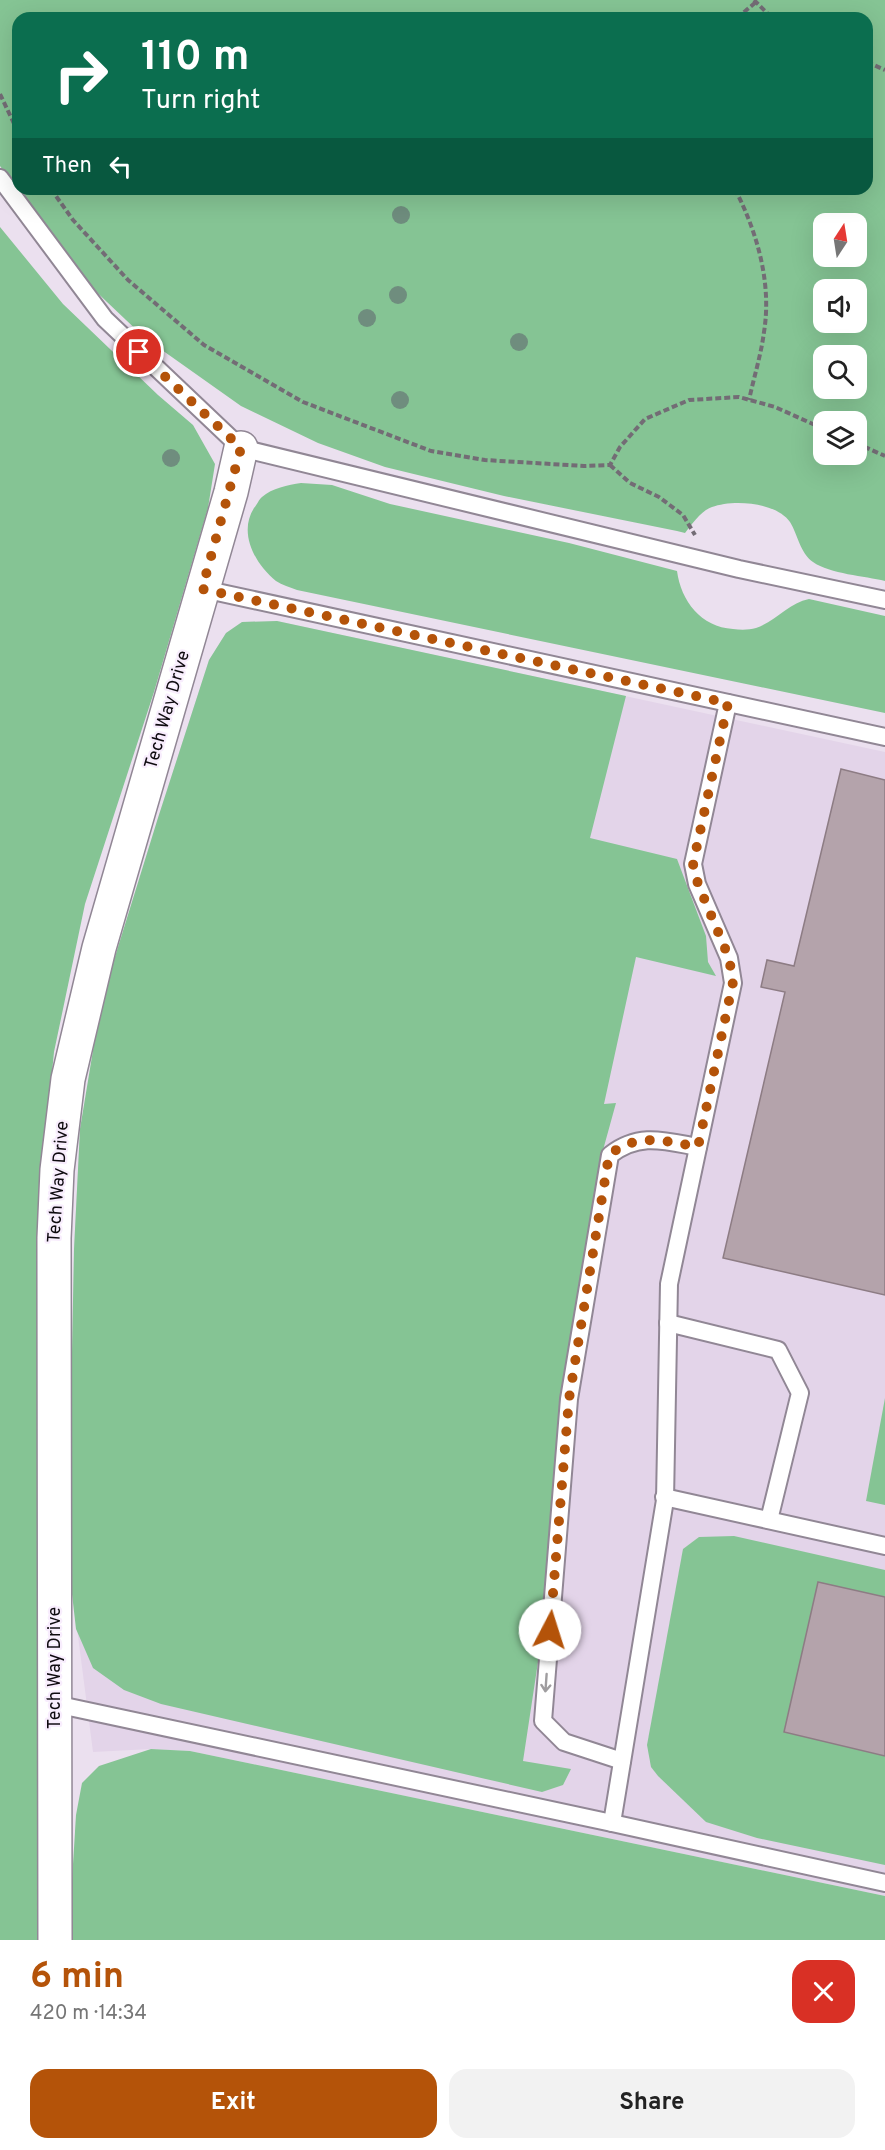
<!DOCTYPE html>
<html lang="en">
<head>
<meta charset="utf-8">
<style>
	body { margin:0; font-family:Overpass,sans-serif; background:#f2f2f2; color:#222; height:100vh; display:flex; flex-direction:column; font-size:22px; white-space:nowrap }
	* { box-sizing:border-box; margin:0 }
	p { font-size:20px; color:#767676 }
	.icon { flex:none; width:33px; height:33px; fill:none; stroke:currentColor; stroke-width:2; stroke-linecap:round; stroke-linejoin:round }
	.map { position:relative; height:1940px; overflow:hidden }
	.details { display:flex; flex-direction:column; background:#fff; flex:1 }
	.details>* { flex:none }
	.guide { position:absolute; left:12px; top:12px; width:861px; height:183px; border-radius:18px; box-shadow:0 6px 24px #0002; background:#0b6e4f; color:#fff; overflow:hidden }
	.needle { width:39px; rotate:12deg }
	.tools { position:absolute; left:813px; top:213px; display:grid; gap:12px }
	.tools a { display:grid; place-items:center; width:54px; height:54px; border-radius:12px; background:#fff; box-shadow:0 6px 24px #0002; font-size:30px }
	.pin { position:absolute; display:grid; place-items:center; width:51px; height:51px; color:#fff; margin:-26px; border:3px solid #fff; border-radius:50%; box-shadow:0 2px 6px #0007 }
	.me { position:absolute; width:66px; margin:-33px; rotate:5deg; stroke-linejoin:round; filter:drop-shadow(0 0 4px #0008) }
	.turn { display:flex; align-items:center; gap:21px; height:126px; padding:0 30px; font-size:27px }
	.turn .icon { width:78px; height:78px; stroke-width:2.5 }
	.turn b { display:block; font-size:42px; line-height:51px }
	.then { display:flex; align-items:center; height:57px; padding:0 30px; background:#0003; gap:12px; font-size:22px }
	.round { display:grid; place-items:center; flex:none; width:63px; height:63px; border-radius:18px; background:#f2f2f2 }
	.summary { display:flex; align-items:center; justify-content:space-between; height:102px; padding:0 30px }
	h1 { font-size:36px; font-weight:700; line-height:45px; color:#b45309 }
	.cta { display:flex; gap:12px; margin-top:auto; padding:12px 30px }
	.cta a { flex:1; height:69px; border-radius:18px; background:#b45309; color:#fff; font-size:24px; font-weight:700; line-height:69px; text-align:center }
	.cta a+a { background:#f2f2f2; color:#222 }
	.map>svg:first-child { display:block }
	.built { fill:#e3d4e9 }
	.green { fill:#85c494; fill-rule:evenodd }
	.building { fill:#b4a3ab; stroke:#8d7c84; stroke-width:1.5 }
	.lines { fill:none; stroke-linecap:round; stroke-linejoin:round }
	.service-casing { stroke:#918795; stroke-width:20 }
	.minor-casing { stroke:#918795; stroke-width:36 }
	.path { stroke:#736c75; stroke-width:4; stroke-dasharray:6 3; stroke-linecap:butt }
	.service { stroke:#fff; stroke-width:16 }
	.minor { stroke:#fff; stroke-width:33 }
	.tree { fill:#6f8d7e }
	.oneway { stroke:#9f9d9f }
	.route { stroke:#b45309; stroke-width:10; stroke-dasharray:0 18 }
	.labels { text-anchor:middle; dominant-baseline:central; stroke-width:4.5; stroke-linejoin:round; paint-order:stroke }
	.street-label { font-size:18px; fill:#0e0a0f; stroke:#f8edfd }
</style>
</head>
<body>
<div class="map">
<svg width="885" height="1940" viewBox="0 0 885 1940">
	<rect width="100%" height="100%" fill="#ebe0ef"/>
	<path class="built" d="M277,621l608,131v1144l-695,-145 -39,-2 -58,3 -25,-193 6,-310 6,-120 77,-308 52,-161 17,-27 16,-11z"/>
	<g class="green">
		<path d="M0,0h885v581c-20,-5 -55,-7 -72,-19 -13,-9 -15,-27 -23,-40 -14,-20 -57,-23 -78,-15 -11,4 -20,17 -27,26l-8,-2 -173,-35 -119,-29 -67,-24 -77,-37 -96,-68 -57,-54 -88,-118zM18,18h849v171h-849zM824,224h32v32h-32zM824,290h32v32h-32zM824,356h32v32h-32zM824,422h32v32h-32z"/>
		<path d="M0,227l63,77 95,91 35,30 22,39 -7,44 -54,184 -69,212 -31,148 -16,164 3,724h-41z"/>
		<path d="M301,483l31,2 58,19 179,39 108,28c4,30 24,56 56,58 8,1 16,1 23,-1 20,-7 33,-25 53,-29l76,17v97l-588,-123c-7,-3 -15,-5 -21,-9 -21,-17 -38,-48 -22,-73 3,-3 5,-9 8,-11 10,-9 26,-12 39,-14z"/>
		<path d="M277,621l349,75 -36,142 87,21 29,77 2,26 8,14 -80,-19 -32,147 12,-1 -16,58 -37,229 -15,206 -25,165 48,8 -8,16 -21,7 -381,-88 -37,-14 -31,-22 -17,-39 -8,-70 6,-310 6,-120 21,-127 56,-181 52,-161 17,-27 16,-11z"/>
		<path d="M885,1398v107l-19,-4z"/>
		<path d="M734,1536l151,34v295l-128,-27 -51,-16 -48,-46 -7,-9 -4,-22 36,-196 16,-12z"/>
		<path d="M151,1749l39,2 695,145v44h-814l1,-59 4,-66 6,-32 17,-17z"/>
	</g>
	<g class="building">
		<path d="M841,769l44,11v515l-162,-37 62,-266 -24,-5 6,-27 27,6z"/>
		<path d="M818,1582l67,15v159l-101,-24z"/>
	</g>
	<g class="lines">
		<g class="service-casing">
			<g id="service">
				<path d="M0,178l105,141 136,129 498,121 146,31"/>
				<path d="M203,589l682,148"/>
				<path d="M668,1323l110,27 22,43 -31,127"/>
				<path d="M664,1497l221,49"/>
				<path d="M55,1704l557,119 53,-323 4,-216 64,-301 -4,-25 -32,-74 -4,-20 35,-161"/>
				<path d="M622,1761l-58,-19 -21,-21 26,-322 41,-244c29,-23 55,-14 88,-8"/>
				<path d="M612,1823l273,60"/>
			</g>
		</g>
		<g class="minor-casing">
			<path id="minor" d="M55,1940l-1,-702 3,-68 11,-91 31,-131 132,-456 10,-44"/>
		</g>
		<g class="path">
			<path d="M754,0l18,18"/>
			<path d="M737,18l19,-16"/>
			<path d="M867,62l18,8"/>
			<path d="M0,94l18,38"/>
			<path d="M51,189l22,31 55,60 76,65 99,57 128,49 54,9 99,6 26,-1 10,-18 25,-28 44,-19 50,-3 36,10 49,22"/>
			<path d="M735,189c22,43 37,94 29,143 -3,23 -10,45 -15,68"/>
			<path d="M856,443l29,13"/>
			<path d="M610,465l20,18 29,14 24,18 12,20"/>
		</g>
		<use href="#service" class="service"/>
		<use href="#minor" class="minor"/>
	</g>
	<g class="tree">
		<circle cx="401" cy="215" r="9"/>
		<circle cx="398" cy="295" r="9"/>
		<circle cx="367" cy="318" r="9"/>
		<circle cx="519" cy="342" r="9"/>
		<circle cx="400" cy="400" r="9"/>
		<circle cx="171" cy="458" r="9"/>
	</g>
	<defs><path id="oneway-shaft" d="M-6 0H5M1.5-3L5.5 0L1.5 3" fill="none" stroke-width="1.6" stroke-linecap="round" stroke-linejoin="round" transform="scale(1.5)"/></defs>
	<use class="oneway" href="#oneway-shaft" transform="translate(546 1683) rotate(94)"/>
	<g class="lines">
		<path class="route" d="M139,352l102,96 -39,141 526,114 -35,161 5,20 31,74 4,24 -35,165c-33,-6 -60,-15 -89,8l-40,244 -19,231"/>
	</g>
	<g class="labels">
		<g class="street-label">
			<text transform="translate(168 710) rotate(-74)">Tech Way Drive</text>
			<text transform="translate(59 1182) rotate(-86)">Tech Way Drive</text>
			<text transform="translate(55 1668) rotate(-90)">Tech Way Drive</text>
		</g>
	</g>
</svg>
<div class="tools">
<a><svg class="needle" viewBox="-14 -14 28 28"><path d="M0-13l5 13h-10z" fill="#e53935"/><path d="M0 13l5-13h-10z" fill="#767676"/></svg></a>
<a><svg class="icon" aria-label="sound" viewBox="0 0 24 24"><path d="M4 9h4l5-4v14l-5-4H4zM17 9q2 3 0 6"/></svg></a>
<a><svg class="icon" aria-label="search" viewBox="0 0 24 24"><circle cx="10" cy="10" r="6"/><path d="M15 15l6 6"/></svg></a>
<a><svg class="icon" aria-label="layers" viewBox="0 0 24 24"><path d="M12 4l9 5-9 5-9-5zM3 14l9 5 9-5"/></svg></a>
</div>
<div class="pin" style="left:139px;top:352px;background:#d93025"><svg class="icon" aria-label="arrive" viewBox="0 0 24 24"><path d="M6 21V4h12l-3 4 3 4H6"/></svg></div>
<svg class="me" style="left:550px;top:1630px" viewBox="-20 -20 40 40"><circle r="19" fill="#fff"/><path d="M0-13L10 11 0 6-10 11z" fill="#b45309"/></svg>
<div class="guide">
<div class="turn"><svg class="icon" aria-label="right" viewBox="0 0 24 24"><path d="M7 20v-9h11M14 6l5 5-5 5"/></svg><div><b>110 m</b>Turn right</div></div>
<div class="then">Then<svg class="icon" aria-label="left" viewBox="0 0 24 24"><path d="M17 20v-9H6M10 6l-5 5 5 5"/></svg></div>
</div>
</div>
<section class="details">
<div class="summary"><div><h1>6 min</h1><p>420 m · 14:34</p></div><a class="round" style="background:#d93025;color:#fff"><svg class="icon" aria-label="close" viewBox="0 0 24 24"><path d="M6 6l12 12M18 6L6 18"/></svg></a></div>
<div class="cta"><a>Exit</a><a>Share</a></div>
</section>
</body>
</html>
